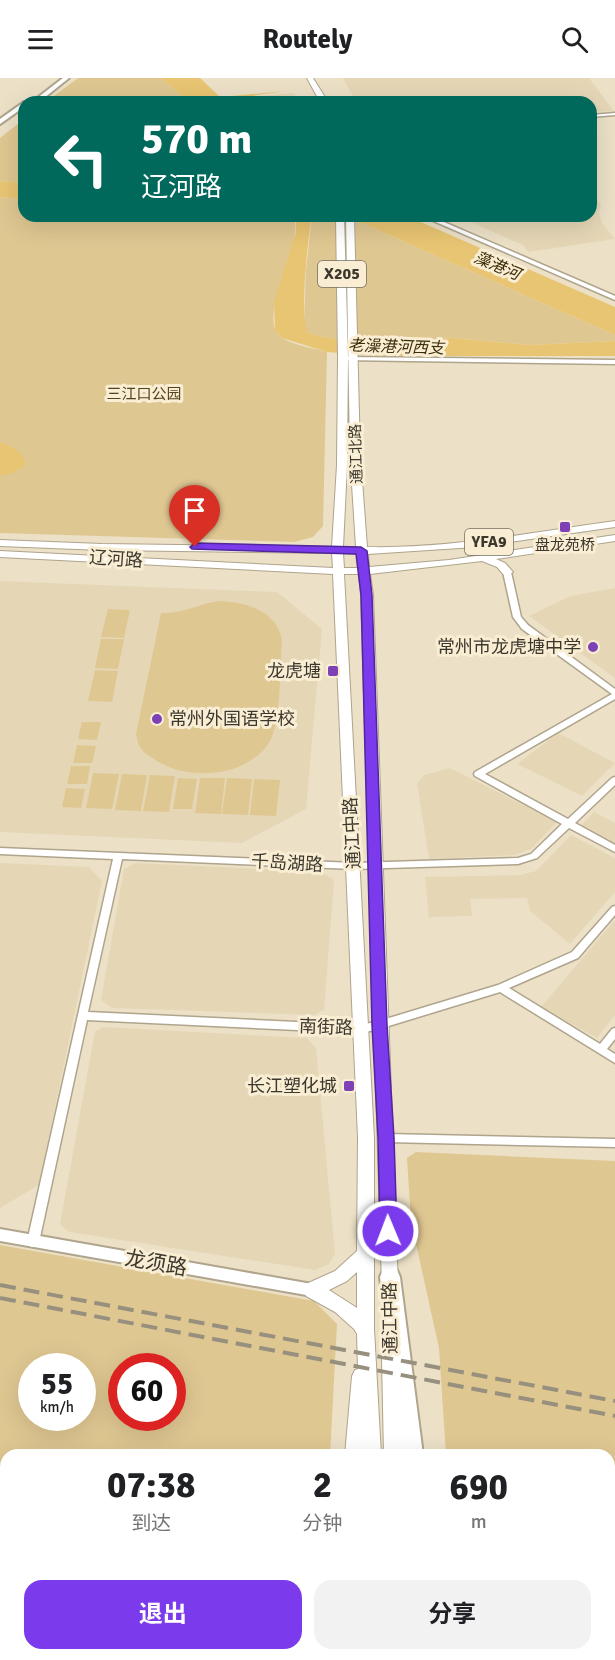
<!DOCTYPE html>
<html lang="zh">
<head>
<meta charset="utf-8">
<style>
	body { margin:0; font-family:Signika,"Noto Sans SC",sans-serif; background:#f2f2f2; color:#202124; height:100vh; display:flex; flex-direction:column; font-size:22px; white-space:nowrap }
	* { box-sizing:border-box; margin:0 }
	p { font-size:20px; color:#757577 }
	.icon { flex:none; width:33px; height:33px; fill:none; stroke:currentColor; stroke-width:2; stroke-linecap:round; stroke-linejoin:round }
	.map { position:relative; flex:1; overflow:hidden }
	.drawer { position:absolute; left:0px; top:1371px; width:615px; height:212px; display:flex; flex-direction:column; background:#fff; border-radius:18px 18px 0 0; box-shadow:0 6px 24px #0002 }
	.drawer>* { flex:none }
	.top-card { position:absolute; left:18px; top:18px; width:579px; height:126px; border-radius:18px; box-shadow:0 6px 24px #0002; background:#00695c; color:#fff; overflow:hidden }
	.speed { position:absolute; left:18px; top:1275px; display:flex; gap:12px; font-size:30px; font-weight:700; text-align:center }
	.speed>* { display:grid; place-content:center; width:78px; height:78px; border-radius:50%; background:#fff; box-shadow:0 6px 24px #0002; line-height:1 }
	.speed small { font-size:15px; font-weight:400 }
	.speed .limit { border:9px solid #d22; background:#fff; color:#111 }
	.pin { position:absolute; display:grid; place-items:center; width:51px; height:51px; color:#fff; margin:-62px -26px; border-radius:50% 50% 50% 0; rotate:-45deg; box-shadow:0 0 6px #0007 }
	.pin .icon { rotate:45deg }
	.me { position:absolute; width:66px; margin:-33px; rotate:359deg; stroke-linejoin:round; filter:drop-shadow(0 0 4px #0008) }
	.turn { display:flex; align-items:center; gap:21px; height:126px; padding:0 24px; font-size:27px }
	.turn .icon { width:78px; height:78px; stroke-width:2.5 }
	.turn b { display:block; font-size:42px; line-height:51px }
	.eta { display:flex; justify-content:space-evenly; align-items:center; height:102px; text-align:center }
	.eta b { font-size:36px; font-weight:700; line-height:42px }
	.primary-button { display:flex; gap:12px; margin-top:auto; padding:12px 24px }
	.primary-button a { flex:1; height:69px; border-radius:18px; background:#7c3aed; color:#fff; font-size:24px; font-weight:700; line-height:69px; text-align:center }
	.primary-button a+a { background:#f2f2f2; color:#202124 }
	header { display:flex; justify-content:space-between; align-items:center; height:78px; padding:0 24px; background:#fff; font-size:27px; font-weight:700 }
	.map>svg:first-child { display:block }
	.built { fill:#e5d7b6 }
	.green { fill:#dfc791; fill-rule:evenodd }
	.water { fill:#e8c573 }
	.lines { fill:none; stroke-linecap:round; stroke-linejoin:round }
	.minor-casing { stroke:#afa48c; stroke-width:3 }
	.tertiary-casing { stroke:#afa48c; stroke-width:4 }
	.primary-casing { stroke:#afa48c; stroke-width:2 }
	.motorway-casing { stroke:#afa48c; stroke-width:4 }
	.minor { fill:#fff; fill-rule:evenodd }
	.tertiary { fill:#fff; fill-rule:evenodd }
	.primary { fill:#fff; fill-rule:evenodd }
	.motorway { fill:#fff; fill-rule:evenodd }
	.rail { stroke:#98907e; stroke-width:4; stroke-dasharray:16 8; stroke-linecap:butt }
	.route { fill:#7c3aed; stroke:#51269a; stroke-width:1.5 }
	.poi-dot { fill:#7d40b5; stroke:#f9eed4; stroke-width:2 }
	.labels { text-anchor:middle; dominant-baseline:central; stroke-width:6; stroke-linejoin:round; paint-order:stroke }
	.far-park-label { font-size:15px; fill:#524320; stroke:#f9eed4 }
	.far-street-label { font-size:15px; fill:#3d382e; stroke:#f9eed4 }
	.far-poi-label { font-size:15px; fill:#3d382e; stroke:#f9eed4 }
	.far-water-label { font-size:16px; font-style:italic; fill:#3a2c06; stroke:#f9eed4 }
	.shield { fill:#f9eed4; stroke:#756f60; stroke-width:1.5 }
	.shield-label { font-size:16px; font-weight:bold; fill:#3d382e }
	.street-label { font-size:18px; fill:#3d382e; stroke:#f9eed4 }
	.poi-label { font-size:18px; fill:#3d382e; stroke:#f9eed4; text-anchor:end }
	.near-street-label { font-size:21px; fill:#3d382e; stroke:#f9eed4 }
</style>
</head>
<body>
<header><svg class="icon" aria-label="menu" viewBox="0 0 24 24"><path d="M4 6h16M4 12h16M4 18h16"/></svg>Routely<svg class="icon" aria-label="search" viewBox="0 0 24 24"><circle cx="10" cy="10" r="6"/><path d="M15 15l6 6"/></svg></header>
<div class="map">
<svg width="615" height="1582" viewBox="0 0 615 1582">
	<rect width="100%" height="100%" fill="#ece1c7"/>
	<g class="built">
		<path d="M343,0h246l25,33 -23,1v-10h-235z"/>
		<path d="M293,15l6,9h-67l27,-6z"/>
		<path d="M591,111l10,16 -2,8 3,10 13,16 -87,13 -5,-7 -66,-29h134z"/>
		<path d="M0,503l277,11 45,37 -16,180 -64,34 -242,-11z"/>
		<path d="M615,510v90l-86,-62 41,-20z"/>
		<path d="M558,655l57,30 -33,33 -65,-32z"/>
		<path d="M450,690l107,54 -26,27 -16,6 -86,4 -12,-76 7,-8z"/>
		<path d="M594,734l21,11v23l-36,-18z"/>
		<path d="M571,757l44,23v34l-45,52 -40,-33 -3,-13 -57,1 2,17 -43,1 -4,-40 95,-2 16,-4z"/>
		<path d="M0,785l89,4 13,14 -63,304 -39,23z"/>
		<path d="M136,785l185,9 13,8 -10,130 -10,5 -202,-7 -11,-8 23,-131z"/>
		<path d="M615,842v95l-18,23 -56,-31z"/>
		<path d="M103,949l204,11 9,10 19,206 -6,10 -14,6 -246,-38 -9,-8 35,-193z"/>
	</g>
	<g class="green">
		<path d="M78,0h83l28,24h-143z"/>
		<path d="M24,41v64l-24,-2v-43z"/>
		<path d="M0,119l24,2v17h269c14,27 -40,102 -11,122 11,7 31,10 45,14l-4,174 -10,11 -19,5 -294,-9z"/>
		<path d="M312,138h34l269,119v6l-85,4 -79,-7 -34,3 -90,-3 -19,-5 -4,-6 2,-57z"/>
		<path d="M219,523c27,1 59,10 63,40 -2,23 -1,81 -12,100 -22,37 -83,41 -116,18 -5,-3 -12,-7 -14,-12 -2,-3 -3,-9 -4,-13l25,-121c21,1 38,-9 58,-12z"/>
		<path d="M108,531l22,1 -6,28 -23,-1z"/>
		<path d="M101,561h23l-6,30 -23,-1z"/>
		<path d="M95,592l23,1 -6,31 -24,-1z"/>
		<path d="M82,644h19l-4,18 -19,-1z"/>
		<path d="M77,667l19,1 -4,17h-19z"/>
		<path d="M71,688h19l-3,18h-20z"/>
		<path d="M93,695l26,1 -7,35 -26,-1z"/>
		<path d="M122,696l25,1 -6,36 -26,-1z"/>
		<path d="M150,697l25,1 -6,36 -26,-1z"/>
		<path d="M178,700l19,1 -5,30h-19z"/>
		<path d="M200,700h25l-4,36 -26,-1z"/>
		<path d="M227,700l25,1 -4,36 -26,-1z"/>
		<path d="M254,701l26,1 -4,36 -26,-1z"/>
		<path d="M66,710l19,1 -4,19 -19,-1z"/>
		<path d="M416,1074l199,9v395h-6v-101h-163l-7,-107 -28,-127 -4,-63z"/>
		<path d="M0,1167l314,56 23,23 -7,131h-324v14h-6zM32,1288h50v52h-50zM122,1288h50v52h-50z"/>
		<path d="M0,1523l6,1v52h323v6h-329z"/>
		<path d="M461,1577h60l31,5h-90z"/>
	</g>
	<g class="water">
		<path d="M161,0h39l20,19 67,-6 -30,4 -25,7h-43z"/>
		<path d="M0,103l24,2v16l-24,-2z"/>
		<path d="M293,138h19c-4,20 -13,103 -4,117l19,5 90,3 34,-3 79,7 85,-4v15h-235l-53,-4 -45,-14 -7,-7 -1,-29 22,-70v-11z"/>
		<path d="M346,138h61l208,91v28z"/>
		<path d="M0,364l16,7 9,11 -1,6 -13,8 -11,1z"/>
	</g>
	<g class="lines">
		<g class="minor-casing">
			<g id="minor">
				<path d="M615,35v2l-24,2v-2z"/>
				<path d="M422,138h8l185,80v4z"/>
				<path d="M345,279l270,3v4l-272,-4v-2z"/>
				<path d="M504,492h3l4,2 10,45 7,8 87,64v10l-130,75 83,45 44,-41 3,-1v8l-40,38 40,22v7l-46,-24 -32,30 -19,6 -164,5 -232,-10 -34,153 273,13 18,-4 119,-36 74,-33 40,-45 3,-1v9l-37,43 -69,30 91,56 12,-15 3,-1v11l-8,10 8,5v9l-115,-71 -121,37 -18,4 -274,-13 -48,222 -2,4 -4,1 -4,-1 -2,-4 86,-383 -113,-5v-6l354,15 164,-5 13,-4 31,-30 -87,-48 -1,-2 1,-2 137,-78 -90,-65 -9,-12 -10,-45z"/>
				<path d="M386,1056l229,5v8l-229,-5 -4,-1 -1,-3 1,-3z"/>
			</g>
		</g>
		<g class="tertiary-casing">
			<g id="tertiary">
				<path d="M63,0h6l-30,24h-7z"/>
				<path d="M24,24v5l-24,17v-5z"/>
				<path d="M0,1151l312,55 5,2 2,4 -2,4 -5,2 -312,-55z"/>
			</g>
		</g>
		<g class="primary-casing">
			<g id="primary">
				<path d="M307,0h6l15,24h-8z"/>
				<path d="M336,138h8l4,141 -1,108 -4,82h13l-6,-94 -4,-237h8l6,237 7,94c83,2 166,-15 248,-26v6l-140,20 -107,7 1,13 80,-7 166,-25v6l-119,18 9,4 8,9 -6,3 -4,-1 -6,-7 -15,-6 -112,13 3,21 25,690 -2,5 -6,3 -6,-3 -2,-5 -21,-690 -2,-21h-15l30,564v191l7,126h-36l7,-79 3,-6 3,-1 -1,-35 -3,-5 -19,-17 -29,-16 -2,-6 2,-6 29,-13 22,-20 1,-113 -25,-564 -333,-17v-6l333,17 -1,-15 -230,-3 -102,-4v-6l102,4 230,3 5,-82 1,-108zM343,475l14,1 1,14h-14zM357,1194v36l-28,-18 18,-9z"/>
				<path d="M391,1272l6,2 3,6 2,97h-18l-2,-97 3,-6z"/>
				<path d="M336,1576h20l-2,6h-20z"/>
				<path d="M367,1576h20l1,6v-6h20v6h-40z"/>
			</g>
		</g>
		<g class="motorway-casing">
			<g id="motorway">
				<path d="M390,1190l7,2 3,7 23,178h-22l-21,-178 3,-7z"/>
				<rect x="0" y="1414" width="6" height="22"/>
				<path d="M0,1458l6,1v24l-6,-1z"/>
				<path d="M609,1508l6,1v24l-6,-1z"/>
				<path d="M609,1545l6,1v24l-6,-1z"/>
				<path d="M440,1576h24l1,6h-24z"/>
			</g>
		</g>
		<use href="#minor" class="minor"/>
		<use href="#tertiary" class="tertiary"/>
		<use href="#primary" class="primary"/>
		<use href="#motorway" class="motorway"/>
		<g class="rail">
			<path d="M0,1207l615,116"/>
			<path d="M0,1220l615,118"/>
		</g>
	</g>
	<path class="route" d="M195,465l166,4 6,4 5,44 15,430 7,113 3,93 -3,5 -6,2 -5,-2 -3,-5 -2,-93 -6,-113 -11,-430 -5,-41 -164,-5 -2,-2z"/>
	<g class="poi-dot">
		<rect x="559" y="443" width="12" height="12" rx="3"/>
		<circle cx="593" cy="569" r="6"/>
		<rect x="327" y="587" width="12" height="12" rx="3"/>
		<circle cx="157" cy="641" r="6"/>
		<rect x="343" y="1002" width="12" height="12" rx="3"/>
	</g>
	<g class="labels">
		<g class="far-park-label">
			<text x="144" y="316">三江口公园</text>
		</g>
		<g class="far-street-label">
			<text transform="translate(356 376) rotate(-92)">通江北路</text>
		</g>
		<g class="far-poi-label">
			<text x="565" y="467">盘龙苑桥</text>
		</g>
		<g class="far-water-label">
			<text transform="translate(497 188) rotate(23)">藻港河</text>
			<text transform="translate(396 269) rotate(2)">老澡港河西支</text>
		</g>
		<g class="shield">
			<rect x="318" y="183" width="48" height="26" rx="4.5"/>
			<rect x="465" y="451" width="48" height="26" rx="4.5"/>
		</g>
		<g class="shield-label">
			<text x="342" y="196">X205</text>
			<text x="489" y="464">YFA9</text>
		</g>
		<g class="street-label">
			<text transform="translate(116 481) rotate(4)">辽河路</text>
			<text transform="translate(352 755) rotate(-93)">通江中路</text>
			<text transform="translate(287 785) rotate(3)">千岛湖路</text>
			<text transform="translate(326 949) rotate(2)">南街路</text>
			<text transform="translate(390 1240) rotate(-91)">通江中路</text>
		</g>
		<g class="poi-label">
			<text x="581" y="569">常州市龙虎塘中学</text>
			<text x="321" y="593">龙虎塘</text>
			<text x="169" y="641" text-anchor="start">常州外国语学校</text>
			<text x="337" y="1008">长江塑化城</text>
		</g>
		<g class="near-street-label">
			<text transform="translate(156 1185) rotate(10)">龙须路</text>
		</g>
	</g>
</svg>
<div class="speed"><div>55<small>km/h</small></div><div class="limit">60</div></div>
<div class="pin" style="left:195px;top:469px;background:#d93025"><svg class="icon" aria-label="arrive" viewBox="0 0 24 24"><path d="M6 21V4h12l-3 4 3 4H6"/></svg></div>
<svg class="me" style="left:388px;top:1153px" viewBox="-20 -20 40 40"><circle r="17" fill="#7c3aed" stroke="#fff" stroke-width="3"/><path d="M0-11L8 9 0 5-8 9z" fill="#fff"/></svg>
<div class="top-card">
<div class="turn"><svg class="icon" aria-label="left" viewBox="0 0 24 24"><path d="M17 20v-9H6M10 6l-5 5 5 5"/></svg><div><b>570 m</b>辽河路</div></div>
</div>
<section class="drawer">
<div class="eta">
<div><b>07:38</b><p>到达</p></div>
<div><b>2</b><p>分钟</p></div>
<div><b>690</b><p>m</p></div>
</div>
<div class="primary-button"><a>退出</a><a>分享</a></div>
</section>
</div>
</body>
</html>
